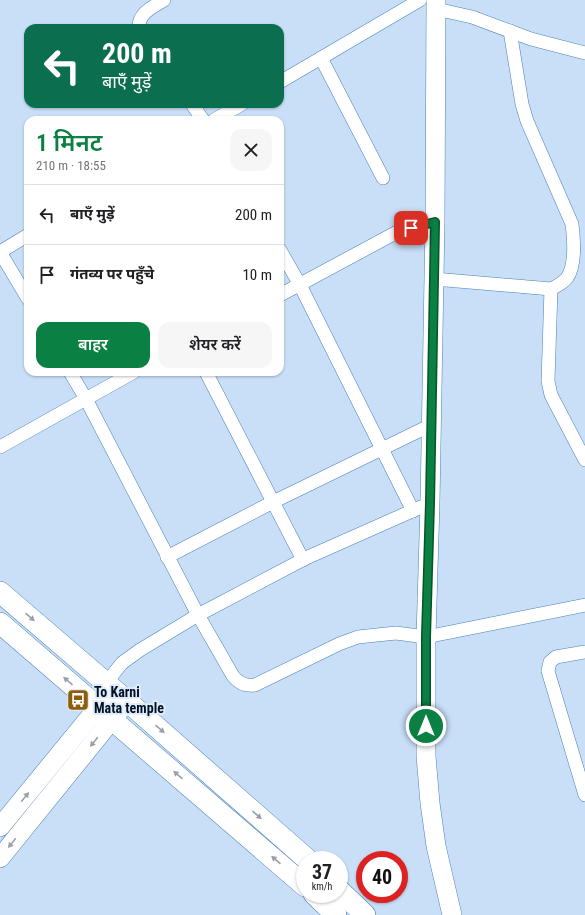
<!DOCTYPE html>
<html lang="hi">
<head>
<meta charset="utf-8">
<style>
	body { margin:0; font-family:"Roboto Condensed","Noto Sans Devanagari",sans-serif; background:#f6f6f6; color:#202124; height:100vh; display:flex; flex-direction:column; font-size:15px; white-space:nowrap }
	* { box-sizing:border-box; margin:0 }
	p { font-size:13px; color:#757577 }
	.icon { flex:none; width:22px; height:22px; fill:none; stroke:currentColor; stroke-width:2; stroke-linecap:round; stroke-linejoin:round }
	.map { position:relative; flex:1; overflow:hidden }
	.details { position:absolute; left:24px; top:116px; width:260px; height:260px; display:flex; flex-direction:column; background:#fff; border-radius:12px; box-shadow:0 1px 3px #0004 }
	.details>* { flex:none }
	.hud { position:absolute; left:24px; top:24px; width:260px; height:84px; border-radius:12px; box-shadow:0 1px 3px #0004; background:#0b6e4f; color:#fff; overflow:hidden }
	.speed { position:absolute; left:296px; top:851px; display:flex; gap:8px; font-size:20px; font-weight:700; text-align:center }
	.speed>* { display:grid; place-content:center; width:52px; height:52px; border-radius:50%; background:#fff; box-shadow:0 1px 3px #0004; line-height:1 }
	.speed small { font-size:10px; font-weight:400 }
	.speed .limit { border:6px solid #d22; background:#fff; color:#111 }
	.pin { position:absolute; display:grid; place-items:center; width:34px; height:34px; color:#fff; margin:-17px; border-radius:8px; box-shadow:0 2px 6px #0006 }
	.me { position:absolute; width:44px; margin:-22px; rotate:0deg; stroke-linejoin:round; filter:drop-shadow(0 0 3px #0008) }
	.turn { display:flex; align-items:center; gap:14px; height:84px; padding:0 12px; font-size:18px }
	.turn .icon { width:52px; height:52px; stroke-width:2.5 }
	.turn b { display:block; font-size:28px; line-height:34px }
	.round { display:grid; place-items:center; flex:none; width:42px; height:42px; border-radius:12px; background:#f6f6f6 }
	.summary { display:flex; align-items:center; justify-content:space-between; height:68px; padding:0 12px }
	h1 { font-size:24px; font-weight:600; line-height:30px; color:#0b8043 }
	.action { display:flex; gap:8px; margin-top:auto; padding:8px 12px }
	.action a { flex:1; height:46px; border-radius:12px; background:#0b8043; color:#fff; font-size:16px; font-weight:600; line-height:46px; text-align:center }
	.action a+a { background:#f6f6f6; color:#202124 }
	ul { padding:0; list-style:none }
	li { display:flex; align-items:center; gap:12px; height:60px; padding:0 12px; border-top:1px solid #e0e0e0 }
	li div { flex:1 }
	li b { display:block; font-size:15px }
	li em { font-style:normal }
	.map>svg:first-child { display:block }
	.lines { fill:none; stroke-linecap:round; stroke-linejoin:round }
	.street-casing { stroke:#4a80b8; stroke-width:14 }
	.secondary-casing { stroke:#4a80b8; stroke-width:20 }
	.primary-casing { stroke:#4a80b8; stroke-width:22 }
	.street { stroke:#fff; stroke-width:13 }
	.secondary { stroke:#fff; stroke-width:19 }
	.primary { stroke:#fff; stroke-width:21 }
	.oneway { fill:#99a0a9 }
	.route-casing { stroke:#07532c; stroke-width:10 }
	.route { stroke:#0b8043; stroke-width:7 }
	.labels { text-anchor:middle; dominant-baseline:central; stroke-width:4; stroke-linejoin:round; paint-order:stroke }
	.poi-label { font-size:14px; font-weight:bold; fill:#001127; stroke:#e0ebf8; text-anchor:start }
</style>
</head>
<body>
<div class="map">
<svg width="585" height="915" viewBox="0 0 585 915">
	<rect width="100%" height="100%" fill="#c9dff8"/>
	<g class="lines">
		<g class="street-casing">
			<g id="street">
				<path d="M436,9l36,8 59,22 54,14"/>
				<path d="M139,28c-1,-15 14,-21 25,-28"/>
				<path d="M321,58l62,120"/>
				<path d="M280,82l140,-82"/>
				<path d="M192,104l11,16"/>
				<path d="M214,120l28,-16"/>
				<path d="M280,250l20,35 113,226"/>
				<path d="M0,252l28,47"/>
				<path d="M0,252l28,-17"/>
				<path d="M434,279l117,10c6,-3 12,-6 16,-11 9,-13 7,-38 5,-54l-45,-103 -5,-17 -12,-73"/>
				<path d="M551,289l-3,92 3,14 34,65"/>
				<path d="M280,295l119,-64 36,-10"/>
				<path d="M70,372l16,27 112,216 35,61c7,8 12,10 22,9l84,-41 19,-7 38,-4 30,4 159,-32"/>
				<path d="M206,372l97,188"/>
				<path d="M0,447l134,-75"/>
				<path d="M167,557l106,-55 158,-77"/>
				<path d="M585,652l-29,5 -6,5 -2,9 37,124"/>
				<path d="M106,683l16,-20 18,-13 58,-35 108,-57 124,-55"/>
			</g>
		</g>
		<g class="secondary-casing">
			<g id="secondary">
				<path d="M436,0l-1,221 -5,282 -4,134v119l4,47 6,43 16,69"/>
				<path d="M0,827l113,-138"/>
				<path d="M0,858l127,-157"/>
			</g>
		</g>
		<g class="primary-casing">
			<g id="primary">
				<path d="M0,592l127,109 181,159"/>
				<path d="M0,623l305,263"/>
				<path d="M339,890l26,25"/>
				<path d="M314,894l22,21"/>
			</g>
		</g>
		<use href="#street" class="street"/>
		<use href="#secondary" class="secondary"/>
		<use href="#primary" class="primary"/>
	</g>
	<defs><path id="oneway-solid" d="M-6-.8H1V-3.2L6.5 0L1 3.2V.8H-6Z"/></defs>
	<g class="oneway">
		<use href="#oneway-solid" transform="translate(30 617) rotate(41)"/>
		<use href="#oneway-solid" transform="translate(68 681) rotate(-139)"/>
		<use href="#oneway-solid" transform="translate(160 729) rotate(41)"/>
		<use href="#oneway-solid" transform="translate(94 742) rotate(129)"/>
		<use href="#oneway-solid" transform="translate(178 775) rotate(-139)"/>
		<use href="#oneway-solid" transform="translate(25 797) rotate(-51)"/>
		<use href="#oneway-solid" transform="translate(257 815) rotate(41)"/>
		<use href="#oneway-solid" transform="translate(12 843) rotate(129)"/>
		<use href="#oneway-solid" transform="translate(276 860) rotate(-139)"/>
	</g>
	<g class="lines">
		<g class="route-casing">
			<path id="route" d="M411,228l24,-6 -5,281 -4,134v89"/>
		</g>
		<use href="#route" class="route"/>
	</g>
	<defs>
		<g id="bus-square" transform="scale(1.15)"><rect x="-9" y="-9" width="18" height="18" rx="4" fill="#905d0d" stroke="#e0ebf8"/><path d="M-5-6H5V4H4V6H2V4H-2V6H-4V4H-5ZM-3.5-4V0h7V-4ZM-3.5 1.2v1.5H-2V1.2ZM2 1.2v1.5H3.5V1.2Z" fill="#fff"/></g>
	</defs>
	<g fill-rule="evenodd">
		<use href="#bus-square" x="78" y="700"/>
	</g>
	<g class="labels">
		<g class="poi-label">
			<text x="94" y="692">To Karni<tspan x="94" dy="16">Mata temple</tspan></text>
		</g>
	</g>
</svg>
<div class="speed"><div>37<small>km/h</small></div><div class="limit">40</div></div>
<div class="pin" style="left:411px;top:228px;background:#d93025"><svg class="icon" aria-label="arrive" viewBox="0 0 24 24"><path d="M6 21V4h12l-3 4 3 4H6"/></svg></div>
<svg class="me" style="left:426px;top:726px" viewBox="-20 -20 40 40"><circle r="17" fill="#0b8043" stroke="#fff" stroke-width="3"/><path d="M0-11L8 9 0 5-8 9z" fill="#fff"/></svg>
<div class="hud">
<div class="turn"><svg class="icon" aria-label="left" viewBox="0 0 24 24"><path d="M17 20v-9H6M10 6l-5 5 5 5"/></svg><div><b>200 m</b>बाएँ मुड़ें</div></div>
</div>
<section class="details">
<div class="summary"><div><h1>1 मिनट</h1><p>210 m · 18:55</p></div><a class="round"><svg class="icon" aria-label="close" viewBox="0 0 24 24"><path d="M6 6l12 12M18 6L6 18"/></svg></a></div>
<ul>
<li><svg class="icon" aria-label="left" viewBox="0 0 24 24"><path d="M17 20v-9H6M10 6l-5 5 5 5"/></svg><div><b>बाएँ मुड़ें</b></div><em>200 m</em></li>
<li><svg class="icon" aria-label="arrive" viewBox="0 0 24 24"><path d="M6 21V4h12l-3 4 3 4H6"/></svg><div><b>गंतव्य पर पहुँचे</b></div><em>10 m</em></li>
</ul>
<div class="action"><a>बाहर</a><a>शेयर करें</a></div>
</section>
</div>
</body>
</html>
